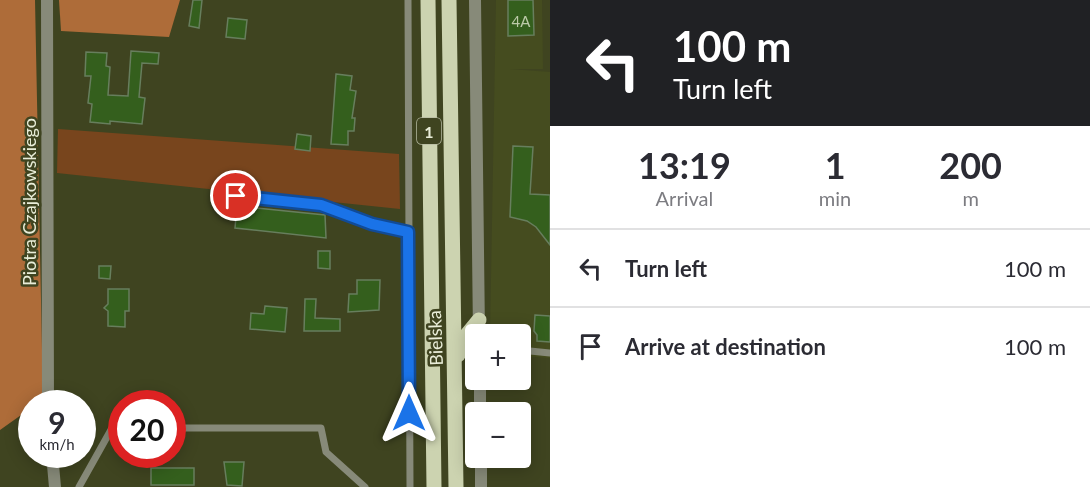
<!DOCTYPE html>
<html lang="en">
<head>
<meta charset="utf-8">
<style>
	body { margin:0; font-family:Lato,sans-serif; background:#f2f2f3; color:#2b2b33; height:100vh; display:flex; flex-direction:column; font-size:22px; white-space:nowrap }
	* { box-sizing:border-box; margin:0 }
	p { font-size:20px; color:#7c7c81 }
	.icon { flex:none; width:33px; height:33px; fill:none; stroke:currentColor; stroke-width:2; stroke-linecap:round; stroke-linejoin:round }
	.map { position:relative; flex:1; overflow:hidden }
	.panel { display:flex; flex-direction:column; background:#fff; width:540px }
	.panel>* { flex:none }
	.top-card { background:#202124; color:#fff; overflow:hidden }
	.buttons { position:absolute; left:465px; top:324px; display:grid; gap:12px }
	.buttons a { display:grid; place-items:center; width:66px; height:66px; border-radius:6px; background:#fff; box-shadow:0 3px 15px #0003; font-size:30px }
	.speed { position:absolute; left:18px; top:390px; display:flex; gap:12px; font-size:30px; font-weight:700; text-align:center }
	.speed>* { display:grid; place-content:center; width:78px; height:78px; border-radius:50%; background:#fff; box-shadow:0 3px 15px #0003; line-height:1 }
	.speed small { font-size:15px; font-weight:400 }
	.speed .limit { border:9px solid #d22; background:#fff; color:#111 }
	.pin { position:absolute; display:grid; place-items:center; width:51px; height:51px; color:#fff; margin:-26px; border:3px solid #fff; border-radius:50%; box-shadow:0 2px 6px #0007 }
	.me { position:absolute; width:66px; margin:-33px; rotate:0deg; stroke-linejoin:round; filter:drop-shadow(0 0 4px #0008) }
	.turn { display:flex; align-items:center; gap:21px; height:126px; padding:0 24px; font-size:27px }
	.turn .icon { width:78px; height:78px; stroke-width:2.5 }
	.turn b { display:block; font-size:42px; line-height:51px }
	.eta { display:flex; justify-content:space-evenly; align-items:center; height:102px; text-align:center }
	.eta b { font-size:36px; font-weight:700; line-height:42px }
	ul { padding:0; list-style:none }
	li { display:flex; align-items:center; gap:18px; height:78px; padding:0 24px; border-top:2px solid #e1e1e2 }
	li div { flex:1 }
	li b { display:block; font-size:22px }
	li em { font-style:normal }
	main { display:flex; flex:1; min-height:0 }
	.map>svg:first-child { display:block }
	.built { fill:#454c1f }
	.green { fill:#78451d }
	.forest { fill:#ae6c39 }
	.building { fill:#345f1d; stroke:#677e5d; stroke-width:1.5 }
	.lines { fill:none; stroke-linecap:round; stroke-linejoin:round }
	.lane { stroke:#878a79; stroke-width:7 }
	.street { stroke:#878a79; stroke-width:12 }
	.primary { stroke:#ccd3b0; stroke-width:15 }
	.route-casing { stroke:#114b97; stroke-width:15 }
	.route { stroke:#1a73e8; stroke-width:10 }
	.labels { text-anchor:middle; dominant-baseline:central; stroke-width:5; stroke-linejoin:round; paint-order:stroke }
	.number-label { font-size:15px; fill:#bccaa9 }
	.shield { fill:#3f4420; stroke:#b6baa1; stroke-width:1.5 }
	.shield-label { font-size:16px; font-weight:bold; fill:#e9edd8 }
	.street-label { font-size:18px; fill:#e9edd8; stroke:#3f4420 }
</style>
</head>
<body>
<main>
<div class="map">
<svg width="550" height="487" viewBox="0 0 550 487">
	<rect width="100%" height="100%" fill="#3f4420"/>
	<path class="built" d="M496,0h46l1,69h-33l40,3v286l-29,-2 -1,-22h-30z"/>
	<path class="green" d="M58,129l341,25 1,55 -343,-36z"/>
	<g class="forest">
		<path d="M0,0h35l8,400 -11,4 -1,4 -31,22z"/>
		<path d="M59,0h121l-11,37 -108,-6z"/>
	</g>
	<g class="building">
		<path d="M193,0h9l-3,28 -10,-2z"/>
		<path d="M508,0h25l1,35 -26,1z"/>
		<path d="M228,18l19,2 -2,19 -19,-2z"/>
		<path d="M131,51l28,2 -1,11 -16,-1 -3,34 6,1 -3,26 -32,-3v3l-20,-2 2,-18 -4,-1 3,-27h-6l1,-24 21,1 -1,13 4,1 -2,28 20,1z"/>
		<path d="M336,74l16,2 -2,14 6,1 -4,27h3l-1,13h-6v14l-17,-1z"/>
		<path d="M297,134l14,2 -1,15 -15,-2z"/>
		<path d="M513,146l20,1 -3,47 20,1v50l-14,-18 -9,-6 -17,-4z"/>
		<path d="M237,206l88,9 1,23 -91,-10z"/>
		<path d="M318,251h12v18l-12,-1z"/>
		<path d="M99,266h12l-1,13 -11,-1z"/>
		<path d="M357,280h23l-1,30 -31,2 1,-18h8z"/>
		<path d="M108,289h21v22h-4v16l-17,-1v-15l-4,-3 4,-4z"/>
		<path d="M305,299h11l-1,19 25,1v12h-36z"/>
		<path d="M265,306l22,2 -2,24 -35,-3 1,-16 13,1z"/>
		<path d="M535,315l15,1v26l-13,-1v-6l-3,-4z"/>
		<path d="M224,462h20l-2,24 -15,-1z"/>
		<rect x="151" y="468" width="43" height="17"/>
	</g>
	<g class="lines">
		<g class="lane">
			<path d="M408,0l2,487"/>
			<path d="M235,196l86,9 51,19 36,8"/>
			<path d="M520,350l30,3"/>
			<path d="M172,428h149l5,24 39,35"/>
			<path d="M79,487l33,-59h10"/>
		</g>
		<g class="street">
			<path d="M47,0l1,404"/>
			<path d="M475,0l4,334"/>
			<path d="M480,380v32"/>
			<path d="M52,454l3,33"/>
			<path d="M481,458v29"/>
		</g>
		<g class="primary">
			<path d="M428,0l6,487"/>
			<path d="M449,0l7,487"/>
			<path d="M458,355l7,-18 14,-17"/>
		</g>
	</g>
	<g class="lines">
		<g class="route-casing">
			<path id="route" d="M236,196l85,9 51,19 36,8 1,181"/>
		</g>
		<use href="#route" class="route"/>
	</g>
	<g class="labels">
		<g class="number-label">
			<text x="521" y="21">4A</text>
		</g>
		<rect class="shield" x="417" y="118" width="24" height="26" rx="4.5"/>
		<g class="shield-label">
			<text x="429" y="131">1</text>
		</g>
		<g class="street-label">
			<text transform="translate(29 202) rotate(-90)">Piotra Czajkowskiego</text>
			<text transform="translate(435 338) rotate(-92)">Bielska</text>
		</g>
	</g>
</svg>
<div class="buttons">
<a>+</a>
<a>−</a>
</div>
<div class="speed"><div>9<small>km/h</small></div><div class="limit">20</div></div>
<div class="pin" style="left:236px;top:196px;background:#d93025"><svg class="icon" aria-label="arrive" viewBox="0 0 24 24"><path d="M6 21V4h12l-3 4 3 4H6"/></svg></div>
<svg class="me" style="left:409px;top:413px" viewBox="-20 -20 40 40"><path d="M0-17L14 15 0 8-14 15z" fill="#1a73e8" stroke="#fff" stroke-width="4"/></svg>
</div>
<section class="panel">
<div class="top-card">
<div class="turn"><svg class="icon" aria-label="left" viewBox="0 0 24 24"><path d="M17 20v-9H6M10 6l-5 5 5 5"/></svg><div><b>100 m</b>Turn left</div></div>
</div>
<div class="eta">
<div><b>13:19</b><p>Arrival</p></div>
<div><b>1</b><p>min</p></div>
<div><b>200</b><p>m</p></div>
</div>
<ul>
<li><svg class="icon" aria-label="left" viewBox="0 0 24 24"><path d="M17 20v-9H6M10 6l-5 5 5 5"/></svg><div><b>Turn left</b></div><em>100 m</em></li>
<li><svg class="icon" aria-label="arrive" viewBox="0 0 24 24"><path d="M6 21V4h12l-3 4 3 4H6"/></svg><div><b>Arrive at destination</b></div><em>100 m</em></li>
</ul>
</section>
</main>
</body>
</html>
